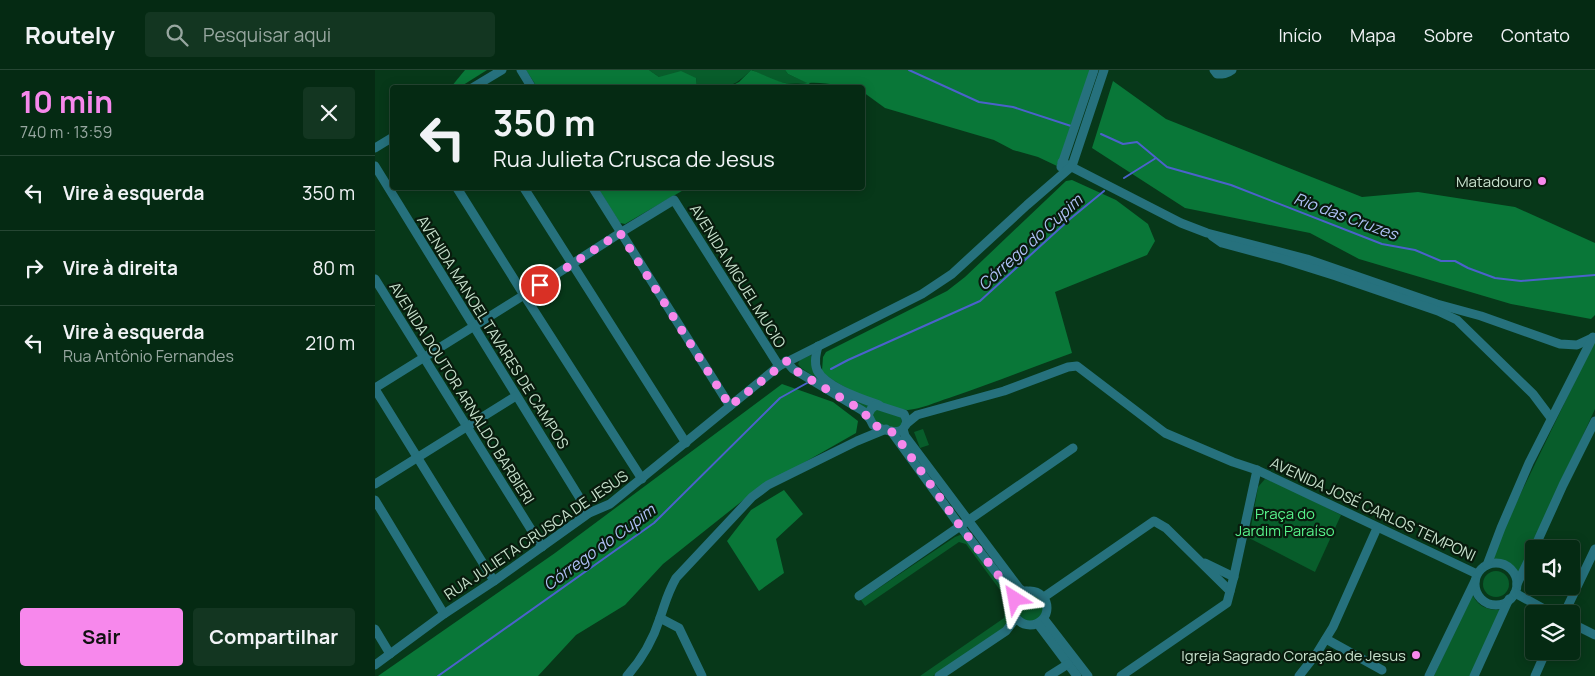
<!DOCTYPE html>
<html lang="pt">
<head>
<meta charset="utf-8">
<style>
	body { margin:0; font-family:Manrope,sans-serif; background:#133621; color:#f1f3f6; height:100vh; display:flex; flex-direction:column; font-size:19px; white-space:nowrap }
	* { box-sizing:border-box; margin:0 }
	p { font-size:16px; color:#97a7a0 }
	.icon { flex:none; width:28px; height:28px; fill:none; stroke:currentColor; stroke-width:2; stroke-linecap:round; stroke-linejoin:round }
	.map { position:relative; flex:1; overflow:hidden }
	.details { display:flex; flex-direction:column; background:#052a13; width:375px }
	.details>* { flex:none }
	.guide { position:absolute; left:15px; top:15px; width:475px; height:105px; border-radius:5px; box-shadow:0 2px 12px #0003,0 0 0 1px #264633; background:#052a13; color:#f1f3f6; overflow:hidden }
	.fabs { position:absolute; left:1150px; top:470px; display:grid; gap:10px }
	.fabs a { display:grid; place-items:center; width:55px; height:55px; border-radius:5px; background:#052a13; box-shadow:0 2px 12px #0003,0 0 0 1px #264633; font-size:25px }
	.pin { position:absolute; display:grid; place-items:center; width:42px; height:42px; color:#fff; margin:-21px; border:2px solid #fff; border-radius:50%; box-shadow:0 1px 5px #0007 }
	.me { position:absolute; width:55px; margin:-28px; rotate:326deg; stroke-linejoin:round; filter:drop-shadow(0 0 4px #0008) }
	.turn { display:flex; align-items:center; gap:18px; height:105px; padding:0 20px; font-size:22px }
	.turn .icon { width:65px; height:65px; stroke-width:2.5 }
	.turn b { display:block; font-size:35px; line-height:42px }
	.round { display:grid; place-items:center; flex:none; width:52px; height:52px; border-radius:5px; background:#133621 }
	.headline { display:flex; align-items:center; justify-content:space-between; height:85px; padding:0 20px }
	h1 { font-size:30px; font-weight:700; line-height:38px; color:#f788ec }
	.button { display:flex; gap:10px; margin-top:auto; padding:10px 20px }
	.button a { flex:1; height:58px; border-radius:5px; background:#f788ec; color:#111; font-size:20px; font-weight:700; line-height:58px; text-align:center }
	.button a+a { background:#133621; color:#f1f3f6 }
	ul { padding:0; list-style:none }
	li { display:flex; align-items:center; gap:15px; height:75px; padding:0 20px; border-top:1px solid #264633 }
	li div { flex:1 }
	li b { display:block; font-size:19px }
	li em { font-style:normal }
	header { display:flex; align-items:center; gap:30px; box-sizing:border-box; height:70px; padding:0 25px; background:#052a13; border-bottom:1px solid #264633 }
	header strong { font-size:24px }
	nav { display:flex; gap:28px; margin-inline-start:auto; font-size:18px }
	.search { width:350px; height:45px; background:#133621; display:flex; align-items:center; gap:12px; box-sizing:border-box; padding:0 18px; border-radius:5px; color:#97a7a0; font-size:19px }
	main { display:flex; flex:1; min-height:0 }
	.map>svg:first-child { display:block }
	.green { fill:#085d2b }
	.forest { fill:#097738 }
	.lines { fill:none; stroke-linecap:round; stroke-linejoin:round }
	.stream { stroke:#4b62cb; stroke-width:2 }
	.minor { stroke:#26717d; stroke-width:9 }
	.route { stroke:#f788ec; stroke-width:9; stroke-dasharray:0 16.2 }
	.poi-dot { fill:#f788ec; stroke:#081b0d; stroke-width:2 }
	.labels { text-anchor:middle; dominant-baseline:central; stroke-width:4.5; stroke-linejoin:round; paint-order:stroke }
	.poi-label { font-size:15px; fill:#c7e0cc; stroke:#081b0d; text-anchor:end }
	.street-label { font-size:15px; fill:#c7e0cc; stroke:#081b0d }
	.park-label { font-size:15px; fill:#58f38b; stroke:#081b0d }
	.water-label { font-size:16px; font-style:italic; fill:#b0c1f7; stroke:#081b0d }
</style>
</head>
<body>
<header>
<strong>Routely</strong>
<div class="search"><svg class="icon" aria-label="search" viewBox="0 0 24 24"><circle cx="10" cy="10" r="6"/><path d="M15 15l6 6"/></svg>Pesquisar aqui</div>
<nav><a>Início</a><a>Mapa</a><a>Sobre</a><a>Contato</a></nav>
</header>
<main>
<section class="details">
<div class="headline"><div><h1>10 min</h1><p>740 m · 13:59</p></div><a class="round"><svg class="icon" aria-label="close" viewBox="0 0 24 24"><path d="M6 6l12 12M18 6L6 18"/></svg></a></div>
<ul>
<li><svg class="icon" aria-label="left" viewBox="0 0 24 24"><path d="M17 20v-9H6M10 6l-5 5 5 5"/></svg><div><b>Vire à esquerda</b></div><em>350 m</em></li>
<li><svg class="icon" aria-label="right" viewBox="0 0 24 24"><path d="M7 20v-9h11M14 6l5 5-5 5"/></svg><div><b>Vire à direita</b></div><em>80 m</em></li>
<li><svg class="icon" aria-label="left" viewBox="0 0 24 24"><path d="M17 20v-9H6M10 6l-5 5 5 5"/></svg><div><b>Vire à esquerda</b><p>Rua Antônio Fernandes</p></div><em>210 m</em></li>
</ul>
<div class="button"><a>Sair</a><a>Compartilhar</a></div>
</section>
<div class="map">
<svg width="1220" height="606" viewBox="0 0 1220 606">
	<rect width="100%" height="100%" fill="#073819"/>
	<g class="green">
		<path d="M274,0h102c-21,21 -26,17 -54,17l-1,-9 -37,-1z"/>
		<path d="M377,0h33l3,4 20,9c-27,2 -32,-1 -56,-13z"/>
		<path d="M1220,270v69l-77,167c-6,-13 -16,-18 -30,-15z"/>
		<path d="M436,285l2,10 57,41 -3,4 -66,-42 -3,-4 2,-4z"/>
		<path d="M501,339l25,8 1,8 -6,4 -22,-7 -3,-9z"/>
		<path d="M548,359l6,16 -9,3 -6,-16z"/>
		<path d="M890,409l17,6 59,30 -26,57 -66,-34 9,-51z"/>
		<path d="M585,465l4,1 49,65c-2,9 -1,15 -5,24l-75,51h-13l84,-58 2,-16 -3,-8 -37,-50 -7,-2 -94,64 -4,-6 94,-63z"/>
		<circle cx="1121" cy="514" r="13"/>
		<path d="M1097,524c6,13 18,18 31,15l-33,67h-36z"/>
		<circle cx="655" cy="539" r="15"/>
	</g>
	<g class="forest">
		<path d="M90,0h22l-27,17h-9z"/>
		<path d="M151,0h123l10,7 22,-6 15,7 1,9h-160z"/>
		<path d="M376,0c23,8 30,17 56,13l-19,-9 -3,-4h306l-34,96 -19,-9 -25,-7 -19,-10 -109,-32 -22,-16v-4c-19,-1 -36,-6 -54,-5l3,4 -85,1 12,-6z"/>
		<path d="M738,11l53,38 196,78 56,-5 97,15 80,36v72l-4,4 -80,-15 -152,-45 -49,-26 -125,-25 -93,-60z"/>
		<path d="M697,110l44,20 32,24 7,17 -8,14 -92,37 17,61c-41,15 -82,31 -123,45 -13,4 -28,11 -41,12 -19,0 -74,-25 -86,-39l1,-14 3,-5 121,-61 18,-14 101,-96z"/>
		<path d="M223,118h89l-62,36 -5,-1z"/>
		<path d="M407,314l51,18 25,19 -2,12 -100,57 -93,74 -38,41 -49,30 -38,41h-160l177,-123z"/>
		<path d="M409,420l19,24 -27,25 8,34 -25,18 -32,-50 24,-31z"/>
	</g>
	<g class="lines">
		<g class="stream">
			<path d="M534,0l70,32 34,5 58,19"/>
			<path d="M726,64l22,10 14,-2 30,25 64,18 151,59 33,6 26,11h14l13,7 27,10 26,3 74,-6"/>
			<path d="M749,108l32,-20"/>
			<path d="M456,299l17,-9 132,-59 90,-82 34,-28"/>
			<path d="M63,606l216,-153 126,-125 27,-15"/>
		</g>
		<g class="minor">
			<path d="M146,0l11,18"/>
			<path d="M839,0l3,4c6,0 10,0 15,-4"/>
			<path d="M97,18l30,-18"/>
			<path d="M0,78l18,-11"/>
			<path d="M687,92l119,61 26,10 100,26 130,45 44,12 79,28 17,1 15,-7"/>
			<path d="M0,96l214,347"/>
			<path d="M686,97l33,-97"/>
			<path d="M82,118l67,107 118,184"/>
			<path d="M149,118l162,255"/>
			<path d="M218,118l137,218"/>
			<path d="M837,166l10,7 60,16 54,17 102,35 19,9 76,74 18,24"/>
			<path d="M0,209l167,268"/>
			<path d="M443,276c-2,8 -4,16 -1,24 8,17 45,29 62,35"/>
			<path d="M411,291l7,8 70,42 6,7"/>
			<path d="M0,318l149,-93 96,-62 54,-33 105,166"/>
			<path d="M0,319l119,192"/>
			<path d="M501,335l28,9c2,4 4,8 1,12 -5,11 -24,3 -32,-1l-5,-10 3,-6z"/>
			<path d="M531,354l11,-9 87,-24 64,-24 9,-1 88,67 68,29 24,8 220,104"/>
			<path d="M528,359l2,7 114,152 4,3h3"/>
			<path d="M516,361l69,95 52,67 3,6"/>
			<path d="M0,414l141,-88"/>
			<path d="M0,430l69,114"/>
			<path d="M1159,479l29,-64 32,-64"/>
			<path d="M830,493l29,14"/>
			<circle cx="1121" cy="514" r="21"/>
			<path d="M1112,495l14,-37 28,-65 64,-126"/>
			<path d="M1142,514l17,-35"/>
			<circle cx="655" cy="538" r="17"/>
			<path d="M1140,523l38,21"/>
			<path d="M484,526l214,-148"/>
			<path d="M669,527l110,-76 12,7 64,63"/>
			<path d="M1189,544l31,-65"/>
			<path d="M285,548l19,10 23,48"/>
			<path d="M669,549l44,57"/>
			<path d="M1196,553l24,12"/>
			<path d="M663,554l39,52"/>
			<path d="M0,559l15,25"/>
			<path d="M951,569l56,31"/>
			<path d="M0,595l69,-51 50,-33 95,-68 21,-9 169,-138 143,-72 30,-20 75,-69 45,-39 32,-96"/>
			<path d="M252,606c15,-17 26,-36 33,-58 6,-17 7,-24 16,-40l76,-81 16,-12 89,-44 29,-12"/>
			<path d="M564,606l67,-45 10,-13"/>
			<path d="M674,606l19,-12"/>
			<path d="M746,606l106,-73 7,-27 23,-106"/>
			<path d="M924,606l18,-23 16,-26 44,-99"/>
			<path d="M1054,606l46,-95"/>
			<path d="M1099,606l35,-77"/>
			<path d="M1160,606l11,-25"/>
		</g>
	</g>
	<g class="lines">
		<path class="route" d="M165,215l80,-52 110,173 57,-45 6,8 70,42 10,14 18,6 8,9 61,86 52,67 3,6"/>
	</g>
	<g class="poi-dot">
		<circle cx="1167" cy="111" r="5"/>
		<circle cx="1041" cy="585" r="5"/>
	</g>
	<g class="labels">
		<g class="poi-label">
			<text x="1157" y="111">Matadouro</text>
			<text x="1031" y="585">Igreja Sagrado Coração de Jesus</text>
		</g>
		<g class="street-label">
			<text transform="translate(363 206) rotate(58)">AVENIDA MIGUEL MUCIO</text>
			<text transform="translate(118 262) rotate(58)">AVENIDA MANOEL TAVARES DE CAMPOS</text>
			<text transform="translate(87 323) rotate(58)">AVENIDA DOUTOR ARNALDO BARBIERI</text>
			<text transform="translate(998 439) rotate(25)">AVENIDA JOSÉ CARLOS TEMPONI</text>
			<text transform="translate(161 465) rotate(-34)">RUA JULIETA CRUSCA DE JESUS</text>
		</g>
		<g class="park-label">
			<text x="910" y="443">Praça do<tspan x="910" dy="17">Jardim Paraíso</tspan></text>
		</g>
		<g class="water-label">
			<text transform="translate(971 146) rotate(20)">Rio das Cruzes</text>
			<text transform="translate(655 172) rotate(-42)">Córrego do Cupim</text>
			<text transform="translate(224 477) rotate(-36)">Córrego do Cupim</text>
		</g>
	</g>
</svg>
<div class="fabs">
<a><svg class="icon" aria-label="sound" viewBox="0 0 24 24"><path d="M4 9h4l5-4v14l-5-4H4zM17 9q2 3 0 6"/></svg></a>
<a><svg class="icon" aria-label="layers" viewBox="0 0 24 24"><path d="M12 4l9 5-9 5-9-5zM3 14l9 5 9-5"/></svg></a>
</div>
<div class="pin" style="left:165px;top:215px;background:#d93025"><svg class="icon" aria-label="arrive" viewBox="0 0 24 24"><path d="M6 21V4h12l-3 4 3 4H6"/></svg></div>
<svg class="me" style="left:640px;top:529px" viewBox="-20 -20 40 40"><path d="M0-17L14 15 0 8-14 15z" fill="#f788ec" stroke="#fff" stroke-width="4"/></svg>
<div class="guide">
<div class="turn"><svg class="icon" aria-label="left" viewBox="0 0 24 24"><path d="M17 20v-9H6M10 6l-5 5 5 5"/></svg><div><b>350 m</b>Rua Julieta Crusca de Jesus</div></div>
</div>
</div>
</main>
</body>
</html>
